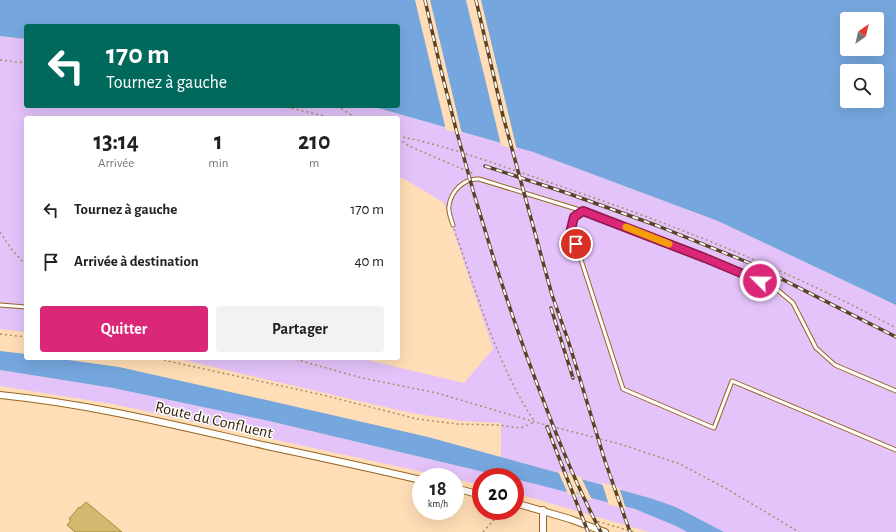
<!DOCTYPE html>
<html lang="fr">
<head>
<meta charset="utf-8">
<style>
	body { margin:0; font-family:"Alegreya Sans",sans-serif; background:#f2f2f2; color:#222; height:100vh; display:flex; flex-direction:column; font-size:15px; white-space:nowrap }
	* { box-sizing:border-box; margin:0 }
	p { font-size:13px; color:#767676 }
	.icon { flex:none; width:22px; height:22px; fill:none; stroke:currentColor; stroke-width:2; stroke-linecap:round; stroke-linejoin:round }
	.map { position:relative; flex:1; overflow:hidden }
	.drawer { position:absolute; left:24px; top:116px; width:376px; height:244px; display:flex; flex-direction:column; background:#fff; border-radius:4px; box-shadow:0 4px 16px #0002 }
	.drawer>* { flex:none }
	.top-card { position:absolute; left:24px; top:24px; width:376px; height:84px; border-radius:4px; box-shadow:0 4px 16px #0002; background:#00695c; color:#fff; overflow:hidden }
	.needle { width:26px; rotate:34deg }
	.fabs { position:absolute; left:840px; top:12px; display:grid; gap:8px }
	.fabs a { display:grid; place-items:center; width:44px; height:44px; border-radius:4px; background:#fff; box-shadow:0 4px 16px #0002; font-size:20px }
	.speed { position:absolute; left:412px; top:468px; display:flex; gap:8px; font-size:20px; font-weight:700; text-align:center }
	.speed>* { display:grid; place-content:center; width:52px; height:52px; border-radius:50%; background:#fff; box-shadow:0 4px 16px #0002; line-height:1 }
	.speed small { font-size:10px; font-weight:400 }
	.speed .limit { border:6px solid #d22; background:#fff; color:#111 }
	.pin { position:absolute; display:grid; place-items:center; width:34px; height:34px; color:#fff; margin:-17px; border:2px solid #fff; border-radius:50%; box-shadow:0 1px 4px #0007 }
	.me { position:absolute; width:44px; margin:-22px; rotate:293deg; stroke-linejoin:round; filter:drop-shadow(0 0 3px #0008) }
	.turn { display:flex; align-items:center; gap:14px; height:84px; padding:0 16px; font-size:18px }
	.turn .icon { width:52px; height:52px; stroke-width:2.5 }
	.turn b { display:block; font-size:28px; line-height:34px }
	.eta { display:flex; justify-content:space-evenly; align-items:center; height:68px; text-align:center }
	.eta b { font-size:24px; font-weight:700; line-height:28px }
	.primary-button { display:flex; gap:8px; margin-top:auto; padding:8px 16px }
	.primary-button a { flex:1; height:46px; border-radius:4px; background:#db2777; color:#fff; font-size:16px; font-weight:700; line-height:46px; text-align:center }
	.primary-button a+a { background:#f2f2f2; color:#222 }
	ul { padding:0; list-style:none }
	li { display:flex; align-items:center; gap:12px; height:52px; padding:0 16px }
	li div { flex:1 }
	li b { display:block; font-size:15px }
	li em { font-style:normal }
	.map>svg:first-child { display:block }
	.green { fill:#e3c3fa }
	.water { fill:#75a7de; fill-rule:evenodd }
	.pier { fill:#ffddb6 }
	.building { fill:#d2b970; stroke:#a48a38 }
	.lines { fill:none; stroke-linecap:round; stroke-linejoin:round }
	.service-casing { stroke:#97651e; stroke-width:5 }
	.minor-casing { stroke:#97651e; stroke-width:8 }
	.path { stroke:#aa8e6c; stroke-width:1.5; stroke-dasharray:2 3; stroke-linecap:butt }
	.service { stroke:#fff; stroke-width:3 }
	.minor { stroke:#fff; stroke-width:6 }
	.rail-casing { stroke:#5b4426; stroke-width:3.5 }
	.rail { stroke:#fff; stroke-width:2; stroke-dasharray:6; stroke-linecap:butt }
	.route-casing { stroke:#8e194d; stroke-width:10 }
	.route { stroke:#db2777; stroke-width:7 }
	.slow { stroke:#f59e0b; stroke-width:7 }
	.labels { text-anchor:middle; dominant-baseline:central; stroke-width:3; stroke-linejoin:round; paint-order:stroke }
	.street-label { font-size:16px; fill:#301c00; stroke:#fff }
</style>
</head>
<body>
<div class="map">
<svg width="896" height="532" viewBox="0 0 896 532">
	<rect width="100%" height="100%" fill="#ffddb6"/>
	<g class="green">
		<path d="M0,36l26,3v67h345l162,46 185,69 178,84v227h-172l-48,-25 -26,-9 -149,-41v-34l-39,-2 -51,-8 -236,-55h184l105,25 29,-34 -49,-146 -38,-23 -8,-4v-58h-372v214l-26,-3z"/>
		<path d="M0,370l113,18 156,33 236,56h-24v8l-26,-6v-2h-9l-333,-73 -113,-18z"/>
		<path d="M515,479c56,14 122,24 172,53h-38l-134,-39z"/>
	</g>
	<g class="water">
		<path d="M0,0h896v305l-178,-84 -185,-69 -162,-46h27v-80h-372v13l-26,-3zM847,19h30v30h-30zM847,71h30v30h-30z"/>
		<path d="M0,351l26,3v4h28l65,9 143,32 166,38 222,61 26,9 48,25h-37l-11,-6 -41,-17 -120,-30v-2h-10l-236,-56 -156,-33 -113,-18z"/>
	</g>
	<g class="pier">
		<path d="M415,0h15l32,134 -16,-4z"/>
		<path d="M466,0h15l36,150 -16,-5z"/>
		<path d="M558,471l23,6 11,23 -12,-3 -4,-7 2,7 -10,-3z"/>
		<path d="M602,483l17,4 7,22 -17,-4z"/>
	</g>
	<path class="building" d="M86,502l36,30h-47l-8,-7 4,-5 -2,-1 10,-12 1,1z"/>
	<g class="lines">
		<g class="service-casing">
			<g id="service">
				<path d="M453,225c-2,-6 -5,-13 -4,-19 2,-15 15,-28 30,-27l104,32"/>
				<path d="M0,305l26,2"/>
				<path d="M896,391l-61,-26 -19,-17 -23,-45 -19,-16 -69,-29 -122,-47 -9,6 -3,12 52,160 91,39 18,-47 164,69"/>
			</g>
		</g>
		<g class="minor-casing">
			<g id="minor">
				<path d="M0,395c91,9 179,31 267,51 52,11 103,22 154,34"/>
				<path d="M455,488l26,7"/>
				<path d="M515,503l55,16 35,13"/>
				<path d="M543,510v22"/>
			</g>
		</g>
		<g class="path">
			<path d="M0,60l26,3"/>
			<path d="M282,106l50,12"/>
			<path d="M337,106l19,12"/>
			<path d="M398,136c51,10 101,29 150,46 119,40 237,86 348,146"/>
			<path d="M398,139l13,8 63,27"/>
			<path d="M454,229c22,62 44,139 81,193"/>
			<path d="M0,232l12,18 14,15"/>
			<path d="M0,334l26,3"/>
			<path d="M154,358l169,37 94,24 40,5 40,1 23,3 15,-6"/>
			<path d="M291,358l71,20 75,15 98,29 85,22 60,20 47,25 72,43"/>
			<path d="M593,520l41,12"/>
			<path d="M483,532l19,-21"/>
		</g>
		<use href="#service" class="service"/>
		<use href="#minor" class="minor"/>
		<g class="rail-casing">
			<g id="rail">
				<path d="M425,0c26,121 60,240 102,357 22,59 44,119 74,175"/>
				<path d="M476,0l27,116 49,179 16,45 37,121 25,71"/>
				<path d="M485,166l82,27 91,33 94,38 144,73"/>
				<path d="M551,308l22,70"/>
				<path d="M547,427l41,105"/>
			</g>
		</g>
		<use href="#rail" class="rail"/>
	</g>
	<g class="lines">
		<g class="route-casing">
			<path id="route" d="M576,244l-5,-15 3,-12 9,-6 122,47 55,23"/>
		</g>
		<use href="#route" class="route"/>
		<path class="slow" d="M626,227l43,17"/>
	</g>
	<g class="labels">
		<g class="street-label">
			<text transform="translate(214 420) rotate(13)">Route du Confluent</text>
		</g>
	</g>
</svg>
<div class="fabs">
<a><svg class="needle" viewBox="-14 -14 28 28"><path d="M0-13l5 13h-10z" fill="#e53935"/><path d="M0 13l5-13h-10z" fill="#767676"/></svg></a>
<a><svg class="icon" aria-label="search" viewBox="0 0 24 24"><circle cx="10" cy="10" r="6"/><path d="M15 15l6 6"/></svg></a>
</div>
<div class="speed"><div>18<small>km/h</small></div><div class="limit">20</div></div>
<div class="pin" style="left:576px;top:244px;background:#d93025"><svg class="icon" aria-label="arrive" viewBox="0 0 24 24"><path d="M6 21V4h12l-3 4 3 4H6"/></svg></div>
<svg class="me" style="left:760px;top:281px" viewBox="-20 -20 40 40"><circle r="17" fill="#db2777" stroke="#fff" stroke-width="3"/><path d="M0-11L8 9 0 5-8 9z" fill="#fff"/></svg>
<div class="top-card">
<div class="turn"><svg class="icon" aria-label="left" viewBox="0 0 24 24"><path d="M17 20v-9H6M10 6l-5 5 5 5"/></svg><div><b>170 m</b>Tournez à gauche</div></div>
</div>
<section class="drawer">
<div class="eta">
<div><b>13:14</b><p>Arrivée</p></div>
<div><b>1</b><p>min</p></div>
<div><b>210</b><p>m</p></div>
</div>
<ul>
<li><svg class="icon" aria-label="left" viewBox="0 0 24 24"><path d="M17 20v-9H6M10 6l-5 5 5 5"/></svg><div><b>Tournez à gauche</b></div><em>170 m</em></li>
<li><svg class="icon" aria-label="arrive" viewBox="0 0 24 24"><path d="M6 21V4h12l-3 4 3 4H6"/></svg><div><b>Arrivée à destination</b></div><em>40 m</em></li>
</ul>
<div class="primary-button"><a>Quitter</a><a>Partager</a></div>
</section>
</div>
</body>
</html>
